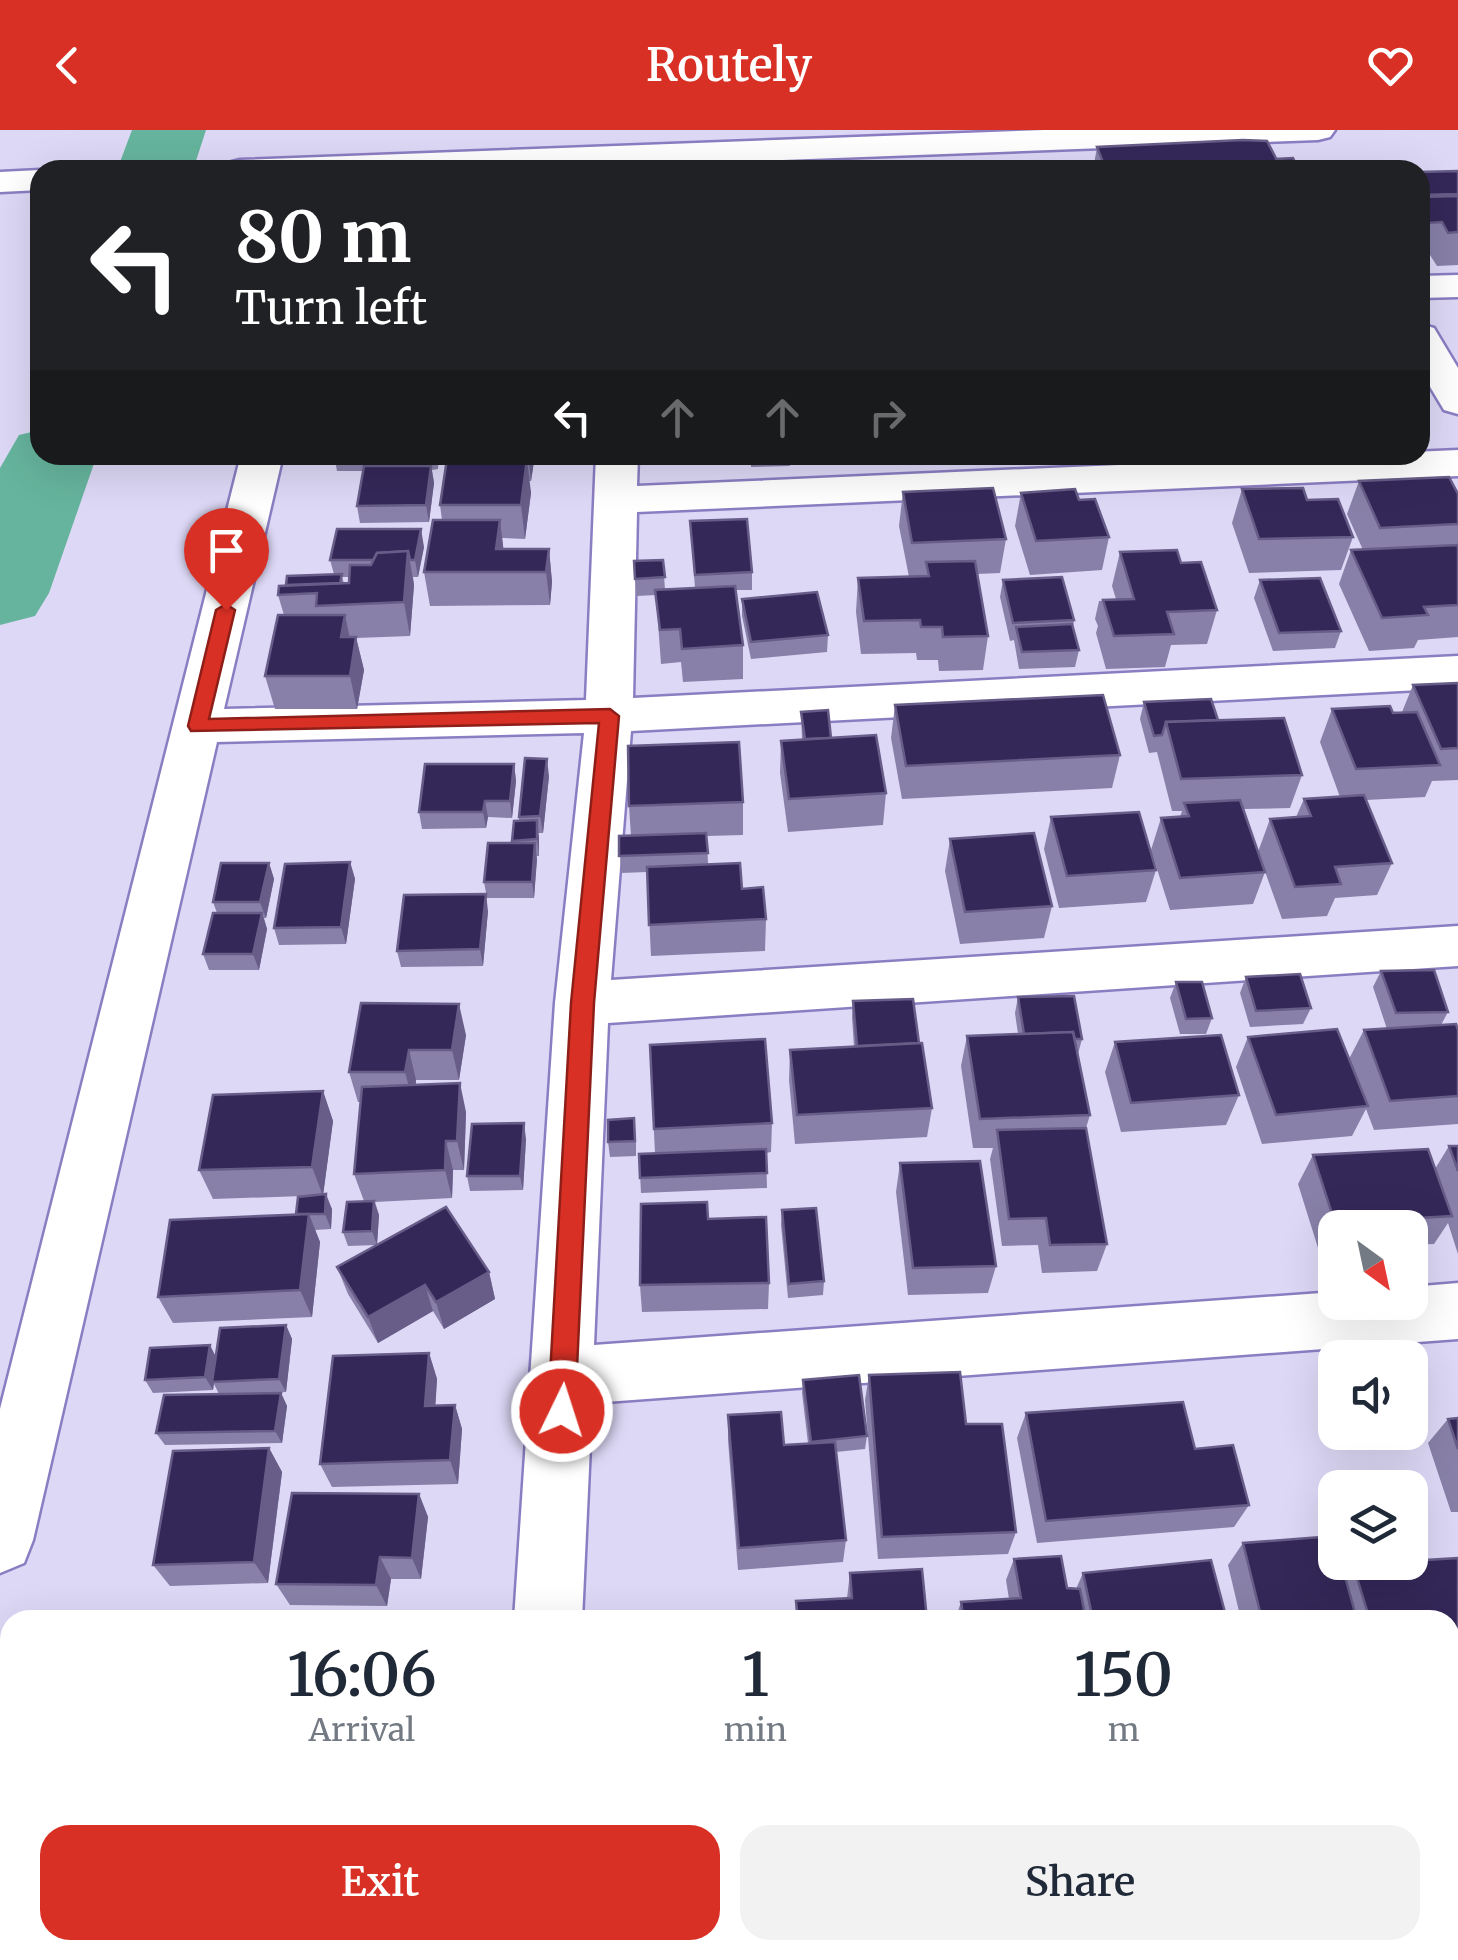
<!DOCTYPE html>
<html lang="en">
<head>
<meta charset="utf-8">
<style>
	body { margin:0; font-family:Merriweather,serif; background:#f2f2f3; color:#1f2937; height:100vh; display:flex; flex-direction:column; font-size:38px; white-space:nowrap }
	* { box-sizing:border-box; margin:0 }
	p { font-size:32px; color:#747a83 }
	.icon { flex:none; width:55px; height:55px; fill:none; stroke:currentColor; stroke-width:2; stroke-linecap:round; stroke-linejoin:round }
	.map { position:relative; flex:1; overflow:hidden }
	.sheet { position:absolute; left:0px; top:1480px; width:1460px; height:350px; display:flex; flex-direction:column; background:#fff; border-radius:30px 30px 0 0; box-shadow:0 10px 40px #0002 }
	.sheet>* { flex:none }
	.guide { position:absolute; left:30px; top:30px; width:1400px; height:305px; border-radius:30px; box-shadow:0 10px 40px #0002; background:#202124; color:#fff; overflow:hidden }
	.needle { width:65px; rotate:147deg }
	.fabs { position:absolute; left:1318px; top:1080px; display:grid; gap:20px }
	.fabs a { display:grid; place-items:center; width:110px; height:110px; border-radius:20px; background:#fff; box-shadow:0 10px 40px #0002; font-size:50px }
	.pin { position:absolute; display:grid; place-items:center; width:85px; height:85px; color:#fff; margin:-102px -42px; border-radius:50% 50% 50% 0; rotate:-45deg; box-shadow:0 0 10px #0007 }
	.pin .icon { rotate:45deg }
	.me { position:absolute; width:110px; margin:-55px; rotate:4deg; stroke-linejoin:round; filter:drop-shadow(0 0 8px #0008) }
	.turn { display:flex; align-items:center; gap:35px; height:210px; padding:0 40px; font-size:45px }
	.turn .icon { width:130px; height:130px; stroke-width:2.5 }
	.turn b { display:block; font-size:70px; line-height:85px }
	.lanes { display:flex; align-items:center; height:95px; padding:0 40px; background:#0003; justify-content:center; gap:50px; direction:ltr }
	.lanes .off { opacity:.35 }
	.eta { display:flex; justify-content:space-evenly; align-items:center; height:170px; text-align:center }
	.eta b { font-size:60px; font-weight:600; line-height:70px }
	.cta { display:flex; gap:20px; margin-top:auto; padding:20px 40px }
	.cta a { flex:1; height:115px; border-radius:30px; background:#d93025; color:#fff; font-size:40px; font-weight:600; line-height:115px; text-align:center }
	.cta a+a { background:#f2f2f3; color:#1f2937 }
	header { display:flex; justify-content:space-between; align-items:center; height:130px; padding:0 40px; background:#d93025; color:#fff; font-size:45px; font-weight:600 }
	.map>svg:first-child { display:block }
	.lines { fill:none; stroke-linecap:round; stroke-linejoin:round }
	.river { fill:#66b49d; fill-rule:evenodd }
	.minor-casing { stroke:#8b7dc2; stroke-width:5 }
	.minor { fill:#fff; fill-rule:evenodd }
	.wall { fill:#8880a8; fill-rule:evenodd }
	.shaded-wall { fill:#675d88 }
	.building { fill:#342859; stroke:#675d88; stroke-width:2.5 }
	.route { fill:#d93025; stroke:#8d1f18; stroke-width:2.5 }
</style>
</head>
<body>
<header><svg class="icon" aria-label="back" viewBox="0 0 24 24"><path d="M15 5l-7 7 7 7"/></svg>Routely<svg class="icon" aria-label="heart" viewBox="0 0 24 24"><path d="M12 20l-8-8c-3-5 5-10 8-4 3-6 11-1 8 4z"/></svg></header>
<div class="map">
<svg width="1458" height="1830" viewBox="0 0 1458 1830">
	<rect width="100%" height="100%" fill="#ddd8f6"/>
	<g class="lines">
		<g class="river">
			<path d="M132,0h74l-13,40h-76z"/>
			<path d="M40,300v25h57l-48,138 -14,23 -35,9v-157l19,-33z"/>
		</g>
		<g class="minor-casing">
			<g id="minor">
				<path d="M1044,0h291l-5,7 -12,3 -801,30h-294l5,-7 12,-3z"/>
				<path d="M40,40v20l-40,2v-20z"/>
				<path d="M1458,145v22l-38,1v-22z"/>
				<path d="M1420,194l14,4 24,40v46l-14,-4 -24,-40z"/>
				<path d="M1458,320v26l-821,36 -4,186 825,-42v32l-827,43 -20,249 847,-54v40l-850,57 -14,322 741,-53v10h75v-15l48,-4v56l-866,64 -10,217h-68l41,-617 29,-270 -367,9 -184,798 -9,23 -24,10v-164l241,-954h42l-59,254 362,-9 10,-245h42l-1,31z"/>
				<path d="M1458,1596v72l-8,1v-72z"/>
				<path d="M10,1719v74l-10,1v-74z"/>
				<rect x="488" y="1820" width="76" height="10"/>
			</g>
		</g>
		<use href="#minor" class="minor"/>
	</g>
	<g class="wall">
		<path d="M1097,17l180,14 22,9h-206z"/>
		<path d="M1458,41v94l-21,1 -7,-11h-10v-83z"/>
		<path d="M334,325h105l-1,14 -6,1 2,13 -5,39 -69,1 -3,-17 6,-35h-26z"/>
		<path d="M460,325h75l-4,26h-2l2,12 -6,46 -23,-1 1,11h46l3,33 -2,23 -120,1 -6,-34 18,-52 -2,-15 20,-46z"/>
		<path d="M750,325h41l-1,11 -39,1z"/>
		<path d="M801,325h73l-72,4z"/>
		<path d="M1359,351l99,13v143l-40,3 -4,8 -45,3 -30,-67 12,-34h12l-16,-36z"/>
		<path d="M1242,359l65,11 46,37 -12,33 -92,3 -17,-50z"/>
		<path d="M903,362l103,47 -6,34 -23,1 11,62 -5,34 -44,1 -1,-11h-21l-1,-7 -55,1 -5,-42 2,-34 51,-1 -10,-51z"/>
		<path d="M1021,363l58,7 30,37 -7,33 -72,5 -15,-49z"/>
		<path d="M690,391l62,51v18h-16l7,55v34l-60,3 -2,-20 -20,2 -5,-69 -20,1 -2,-35 29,-1 2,30 30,-2z"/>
		<path d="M424,417l-6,30h-5l1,8 -4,51 -54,2 8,32 -7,39h-82l-10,-33 19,-61 -6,-20 8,-10 48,-11 -4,-14zM342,447h7v6h-5z"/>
		<path d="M1120,422l61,11 36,47 -10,34 -36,1 -6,22 -59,2 -10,-36 2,-7 -3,-7 4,-18 17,-2 -4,-13z"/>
		<path d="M1003,450l71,40 -1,7 6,23 -4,17 -56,2 -5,-29 -4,1 -10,-44z"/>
		<path d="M1260,450l81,51 -6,17 -62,3 -19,-53z"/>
		<path d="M742,469l86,36 -1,17 -76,7 -9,-43z"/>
		<path d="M1458,553v97l-26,1 -7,16 -59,3 26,63 -15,32 -42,3 -8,18 -45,3 -24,-67 12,-33 26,-2 8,-18 36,-2 -20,-55 12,-33 70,3 11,-27z"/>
		<path d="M1144,572l74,18 84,55 -12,33 -47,1 22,63 -12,32 -83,6 -19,-60 10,-32 19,-1 2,-6h-10l-15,-59 -8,1 -9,-34z"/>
		<path d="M895,575l225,50 -8,33 -210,11 -11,-61z"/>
		<path d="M801,582l30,26 55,55 -3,32 -95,7 -8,-59 1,-32 21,-2z"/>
		<path d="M514,634l2,17 -4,37 -24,-1 -2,11 -64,1 -3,-17z"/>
		<path d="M549,646l-6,57h-5l1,23h-2l-3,42h-47l-3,-16 29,-39 1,-22 5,-1v-3z"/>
		<path d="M743,672v33l-36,1 1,28 34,25 24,30 -1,32 -114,5 -4,-84 -26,1 -2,-37h12l-2,-30z"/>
		<path d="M1051,687l105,53 -10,32 -87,6 -15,-59z"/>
		<path d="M950,709l102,67 -8,32 -84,6 -15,-73z"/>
		<path d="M350,732l5,17 -9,65 -67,1 -5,-17z"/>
		<path d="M269,733l5,16 -8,39h-2l3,11 -8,41h-50l-6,-16 14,-41 -4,-11z"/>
		<path d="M488,781l-5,55 -82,1 -4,-16z"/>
		<path d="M1381,841l67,41 -7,13 17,5v94l-84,6 -8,-21 -14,27 -90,8 -26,-77 12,-30 101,22 15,-29 23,-1 -14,-42z"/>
		<path d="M1246,847l65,31 -8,16 -53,3 -10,-34z"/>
		<path d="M1176,852l36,36 -6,16h-26l-10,-36z"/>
		<path d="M1018,867l64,42 -4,15 12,61 -4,13 21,116 -10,27 -55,2 -4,-28 -36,1 -12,-87 3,-11h-20l-12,-82 6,-30 51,-2 -3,-21z"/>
		<path d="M853,871l66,42 13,65 -5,29 -132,7 -6,-64 1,-30 64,-3 -2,-30z"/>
		<path d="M361,873l105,32 -7,45h-43v5l50,27 -2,58h-11l-1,28 -77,4 4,13 -2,30 112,27 6,27 -51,30 -11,-18 -55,32 -30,-49 -11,-27 39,-22 -28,1 -5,-14 21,-31 -10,-27 7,-72h-3l-9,-30z"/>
		<path d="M1115,912l124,53 -13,30 -105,7 -16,-60z"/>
		<path d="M650,915l122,78 -1,29 -5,1 1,35 -126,5 -2,-39h16z"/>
		<path d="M323,961l10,30 -10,73 9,15 -1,20 -16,1 5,12 -8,75 -139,6 -15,-26 138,-83 7,-18 -90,3 -14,-29z"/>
		<path d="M636,1004v22l-26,1 -2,-15z"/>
		<path d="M526,1009l-3,51 -53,1 -3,-15z"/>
		<path d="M1449,1016h9v108l-10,-31 -14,21 -24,1v-17h-75v22l-16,1 -21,-67 15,-29 122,14z"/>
		<path d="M900,1033l96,103 -8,27 -80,2 -12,-103z"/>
		<path d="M782,1080l42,71 -1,14 -35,3 -7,-73z"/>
		<path d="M708,1089l61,64 -1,26 -126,3 -2,-27z"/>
		<path d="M286,1195l6,14 -6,53 -22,1h17l6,13 -5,37 -117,2 -9,-12 63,-39 -5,-10 -1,6 -60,3 -8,-13 71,-23z"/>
		<path d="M429,1223l8,26 -2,26h20l7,24 -4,55 -126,3 -12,-23z"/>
		<path d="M869,1245l147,157 -8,22 -130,5 -13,-159z"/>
		<path d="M803,1250l64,56 -2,13 -29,3 10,88 -3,22 -105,8 -10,-130v-25l56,30 24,-2 -6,-50z"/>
		<path d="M1026,1283l169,36 54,56 -15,22 -197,16 -20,-105z"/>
		<path d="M1458,1288v94h-7l-23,-69 20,-24z"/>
		<path d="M269,1318l13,24 -14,111 -98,3 -17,-21z"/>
		<path d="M419,1364l9,23 -7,62h-30l-4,27 -97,-1 -14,-21z"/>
		<path d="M1243,1413l101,32 9,-10 105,-7v117h-8v-55h-209l-13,-55z"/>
		<path d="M1014,1429l53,29 9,1 7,-16 144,47h-272l6,-18 48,-3 -3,-19z"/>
		<path d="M850,1443l77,47h-132l1,-19 51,-3z"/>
		<path d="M896,1820h63l2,10h-64z"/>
	</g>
	<g class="shaded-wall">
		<path d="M528,325h7l-4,26z"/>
		<path d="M527,329l4,34 -6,46 -4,-34z"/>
		<path d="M431,336l3,17 -5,39 -3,-17z"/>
		<path d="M500,390l4,33 -8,-4z"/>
		<path d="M421,399l3,18 -6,30 -3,-17z"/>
		<path d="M549,419l3,33 -2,23 -4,-33z"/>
		<path d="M408,421l6,34 -4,51 -6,-34z"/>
		<path d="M345,485l7,33 -11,-11z"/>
		<path d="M356,507l8,33 -7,39 -7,-33z"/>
		<path d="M547,629l2,17 -6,57 -3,-17z"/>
		<path d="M514,634l2,17 -4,37 -2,-17z"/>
		<path d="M485,671l3,16 -2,11 -3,-16z"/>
		<path d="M537,690l2,17v19l-2,-17z"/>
		<path d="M535,713l2,17 -3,38 -2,-16z"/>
		<path d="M350,732l5,17 -9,65 -5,-17z"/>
		<path d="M269,733l5,16 -8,39 -6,-16z"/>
		<path d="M486,764l2,17 -5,55 -3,-17z"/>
		<path d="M262,783l5,16 -8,41 -6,-16z"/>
		<path d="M459,874l7,31 -7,45 -7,-30z"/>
		<path d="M409,920l7,30 -3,22 -8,-30z"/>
		<path d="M460,953l6,29 -2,58 -7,-29z"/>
		<path d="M323,961l10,30 -10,75 -11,-29z"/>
		<path d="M524,993l2,16 -3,51 -3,-14z"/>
		<path d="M446,1011l7,29 -1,28 -7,-28z"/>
		<path d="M326,1064l6,15 -1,20 -6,-15z"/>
		<path d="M374,1071l5,14 -2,30 -5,-14z"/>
		<path d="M309,1084l11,28 -8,75 -12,-27z"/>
		<path d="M489,1142l6,27 -51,30 -8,-27z"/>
		<path d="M425,1155l8,26 -55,32 -10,-26z"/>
		<path d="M286,1195l6,14 -6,53 -7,-13z"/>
		<path d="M210,1215l7,14 -4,31 -8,-13z"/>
		<path d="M429,1223l8,26 -3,51 -9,-24z"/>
		<path d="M281,1263l6,13 -5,37 -7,-12z"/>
		<path d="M455,1275l7,24 -4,55 -8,-24z"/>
		<path d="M269,1318l13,24 -14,111 -14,-21z"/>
		<path d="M419,1364l9,23 -7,62 -9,-21z"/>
		<path d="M380,1427l11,22 -4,27 -11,-21z"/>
	</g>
	<g class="building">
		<path d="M1243,10l24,1 15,29h-176l-9,-23z"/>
		<path d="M1293,28l6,12h-16l-6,-11z"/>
		<path d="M1458,41v23l-38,1v-23z"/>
		<path d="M1458,66v36l-10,1 -6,-11 -13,1 -9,-17v-9z"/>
		<path d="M447,329h80l-6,46h-81z"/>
		<path d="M364,336h67l-5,39 -69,1z"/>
		<path d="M1449,347l9,17v30l-78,4 -21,-47z"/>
		<path d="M993,358l13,51 -94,4 -9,-51z"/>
		<path d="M1303,358l4,12 31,-1 15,38 -94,2 -17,-50z"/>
		<path d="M1075,359l4,11 16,-1 14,38 -73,4 -15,-48z"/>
		<path d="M747,389l5,53 -57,3 -5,-54z"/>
		<path d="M433,390h67l-4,29h53l-3,23h-122z"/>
		<path d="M337,399h84l-6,31h-5l-2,-9 -31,2 -4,7h-43z"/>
		<path d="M1458,415v60l-34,2 4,8 -46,3 -31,-68z"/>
		<path d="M1177,420l4,13 20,-1 16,48 -50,2 7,22 -60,2 -11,-36 31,-1 -14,-47z"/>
		<path d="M408,421l-4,51 -88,4 1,-13 -39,2 1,-9 70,-3 1,-18h21l6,-12z"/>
		<path d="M663,430l2,17 -30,2 -1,-18z"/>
		<path d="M975,431l13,75 -45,1 -1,-10h-21l-1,-7 -56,1 -6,-43 71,-2 -3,-14z"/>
		<path d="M342,444l-2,9 -54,2 1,-9z"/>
		<path d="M1062,447l12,43 -61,3 -10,-43z"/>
		<path d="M1320,448l21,53 -62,2 -19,-53z"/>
		<path d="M735,456l8,59 -61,4 -2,-20 -20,1 -5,-40z"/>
		<path d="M817,462l11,43 -77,7 -9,-43z"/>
		<path d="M278,485h67l-4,22h15l-6,39h-85z"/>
		<path d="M1072,494l7,26 -57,2 -6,-25z"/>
		<path d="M1458,553v65l-17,1 -28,-64z"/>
		<path d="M1103,565l17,60 -214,11 -11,-61z"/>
		<path d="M1211,569l7,21 -52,2 -4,13 -8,1 -10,-34z"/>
		<path d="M1390,576l3,7 24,-1 23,53 -84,4 -24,-60z"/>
		<path d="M828,580l3,28 -26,1 -4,-27z"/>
		<path d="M1284,588l18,57 -121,4 -15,-57z"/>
		<path d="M876,605l10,58 -97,6 -8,-58z"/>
		<path d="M739,612l4,60 -114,4 -1,-60z"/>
		<path d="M525,628l22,1 -7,57 -21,1z"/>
		<path d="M425,634h89l-4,37h-25l-2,11h-64z"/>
		<path d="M1364,665l28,68 -57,4 6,17 -46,3 -25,-68 41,-3 -7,-17z"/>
		<path d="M1240,670l25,72 -85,6 -19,-60 28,-2 -5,-13z"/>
		<path d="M1139,682l17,58 -89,6 -16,-59z"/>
		<path d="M537,690v19l-25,2 2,-20z"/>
		<path d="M706,703l2,20 -89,3v-20z"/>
		<path d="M1034,703l18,73 -87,6 -15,-73z"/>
		<path d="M488,713h47l-3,39h-48z"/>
		<path d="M350,732l-9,65 -67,1 11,-64z"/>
		<path d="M221,733h48l-9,39h-47z"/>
		<path d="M740,733l2,26 21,-2 3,32 -117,6 -2,-58z"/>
		<path d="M486,764l-6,55 -83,2 7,-56z"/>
		<path d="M213,783h49l-9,41h-50z"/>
		<path d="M1434,840l14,42 -52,1 -15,-42z"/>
		<path d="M1300,844l11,34 -55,3 -10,-34z"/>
		<path d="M1176,852h26l10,36 -26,1z"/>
		<path d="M1074,866l8,43h-7l-2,-7 -49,2 -6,-37z"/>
		<path d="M913,869l6,44 -62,3 -4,-45z"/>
		<path d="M361,873l98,1 -7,46h-43l-4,22h-56z"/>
		<path d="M1456,894l2,6v66l-68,5 -26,-71z"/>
		<path d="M1337,899l31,77 -92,9 -28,-78z"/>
		<path d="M1073,902l17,83 -110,4 -13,-83z"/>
		<path d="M1221,905l18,60 -108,8 -16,-61z"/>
		<path d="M765,909l7,84 -118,6 -4,-84z"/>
		<path d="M922,913l10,65 -135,7 -7,-65z"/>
		<path d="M460,953l-3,58h-11l-1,29 -91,4 8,-87z"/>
		<path d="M323,961l-11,76 -113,3 14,-75z"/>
		<path d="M634,988l1,23 -27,1v-22z"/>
		<path d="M524,993l-4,53h-53l5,-52z"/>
		<path d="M1086,998l21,116 -57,1 -4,-27 -37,1 -12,-89z"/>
		<path d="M1449,1016h9v25z"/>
		<path d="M766,1019l1,24 -127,5 -1,-24z"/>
		<path d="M1428,1019l24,67 -117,7 -22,-68z"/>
		<path d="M980,1031l16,105 -83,2 -13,-105z"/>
		<path d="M326,1064l-1,20h-29l2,-17z"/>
		<path d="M374,1071l-2,30 -29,1 4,-30z"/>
		<path d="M707,1072l1,17 58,-2 3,66 -129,2 1,-81z"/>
		<path d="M446,1077l43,65 -53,30 -11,-17 -57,32 -31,-50z"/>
		<path d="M816,1078l8,73 -35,3 -7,-74z"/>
		<path d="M309,1084l-9,76 -142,7 12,-77z"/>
		<path d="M286,1195l-7,54 -67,3 8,-54z"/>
		<path d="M210,1215l-5,32 -60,3 5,-32z"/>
		<path d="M429,1223l-4,53 30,-1 -5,55 -130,4 13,-108z"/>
		<path d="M960,1242l6,52h36l14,108 -134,5 -13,-162z"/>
		<path d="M859,1245l8,61 -56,6 -8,-62z"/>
		<path d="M281,1263l-6,38 -119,2 8,-38z"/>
		<path d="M1183,1272l12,47 38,-4 16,60 -203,16 -20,-108z"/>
		<path d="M781,1282l3,33 51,-3 11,98 -107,8 -11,-133z"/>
		<path d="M1458,1288v31l-10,-30z"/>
		<path d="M269,1318l-15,114 -101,3 20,-114z"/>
		<path d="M292,1363l127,1 -7,64 -32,-1 -4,28 -100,-1z"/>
		<path d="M1333,1406l2,26h6l16,58h-95l-19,-77z"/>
		<path d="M1061,1426l6,32 13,1 6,31h-122l-3,-18 60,-4 -7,-39z"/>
		<path d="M1458,1428v99l-8,1v-38h-80l-17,-55 57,-3v-1z"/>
		<path d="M1211,1430l16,60h-134l-10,-47z"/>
		<path d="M922,1439l5,51h-129l-2,-19 56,-3 -2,-25z"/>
		<path d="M241,1484l-1,6h-109l1,-3z"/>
		<path d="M419,1484h80l-1,6h-80z"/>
		<path d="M1458,1790v40h-120l-1,-4 55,-6h58v-29z"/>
		<rect x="685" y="1820" width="79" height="10"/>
		<path d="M903,1820h56l2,10h-57z"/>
		<path d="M1116,1820l2,10 -110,-1z"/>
		<path d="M1256,1820h30l3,10h-125z"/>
		<path d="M236,1823h126l-1,7h-126z"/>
	</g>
	<path class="route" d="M226,474l9,6 -26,109 401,-10 9,7 -25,287 -19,408 -4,9 -9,3 -10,-3 -4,-9 23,-408 28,-280 -408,8 -3,-5 28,-116z"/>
</svg>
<div class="fabs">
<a><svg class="needle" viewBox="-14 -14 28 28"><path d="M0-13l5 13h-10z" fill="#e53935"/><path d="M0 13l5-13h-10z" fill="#747a83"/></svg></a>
<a><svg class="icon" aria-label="sound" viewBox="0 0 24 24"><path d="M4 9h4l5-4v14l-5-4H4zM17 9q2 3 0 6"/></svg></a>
<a><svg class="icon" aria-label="layers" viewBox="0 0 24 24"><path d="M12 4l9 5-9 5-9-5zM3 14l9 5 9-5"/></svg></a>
</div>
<div class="pin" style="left:226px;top:480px;background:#d93025"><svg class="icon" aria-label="arrive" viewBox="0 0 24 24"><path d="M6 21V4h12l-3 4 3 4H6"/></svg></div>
<svg class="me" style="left:562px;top:1281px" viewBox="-20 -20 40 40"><circle r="17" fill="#d93025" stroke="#fff" stroke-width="3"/><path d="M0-11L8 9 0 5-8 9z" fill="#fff"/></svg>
<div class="guide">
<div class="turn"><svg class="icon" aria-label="left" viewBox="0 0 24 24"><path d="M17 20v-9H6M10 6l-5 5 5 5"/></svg><div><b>80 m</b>Turn left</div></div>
<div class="lanes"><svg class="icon" aria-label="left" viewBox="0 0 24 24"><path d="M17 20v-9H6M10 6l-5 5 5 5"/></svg><svg class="icon off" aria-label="ahead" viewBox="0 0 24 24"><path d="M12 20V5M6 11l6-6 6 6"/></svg><svg class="icon off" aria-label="ahead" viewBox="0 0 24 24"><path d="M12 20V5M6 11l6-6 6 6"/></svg><svg class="icon off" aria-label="right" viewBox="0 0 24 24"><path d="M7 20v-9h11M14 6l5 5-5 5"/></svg></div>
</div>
<section class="sheet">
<div class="eta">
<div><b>16:06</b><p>Arrival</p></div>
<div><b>1</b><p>min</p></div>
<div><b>150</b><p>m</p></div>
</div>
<div class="cta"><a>Exit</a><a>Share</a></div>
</section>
</div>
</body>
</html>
